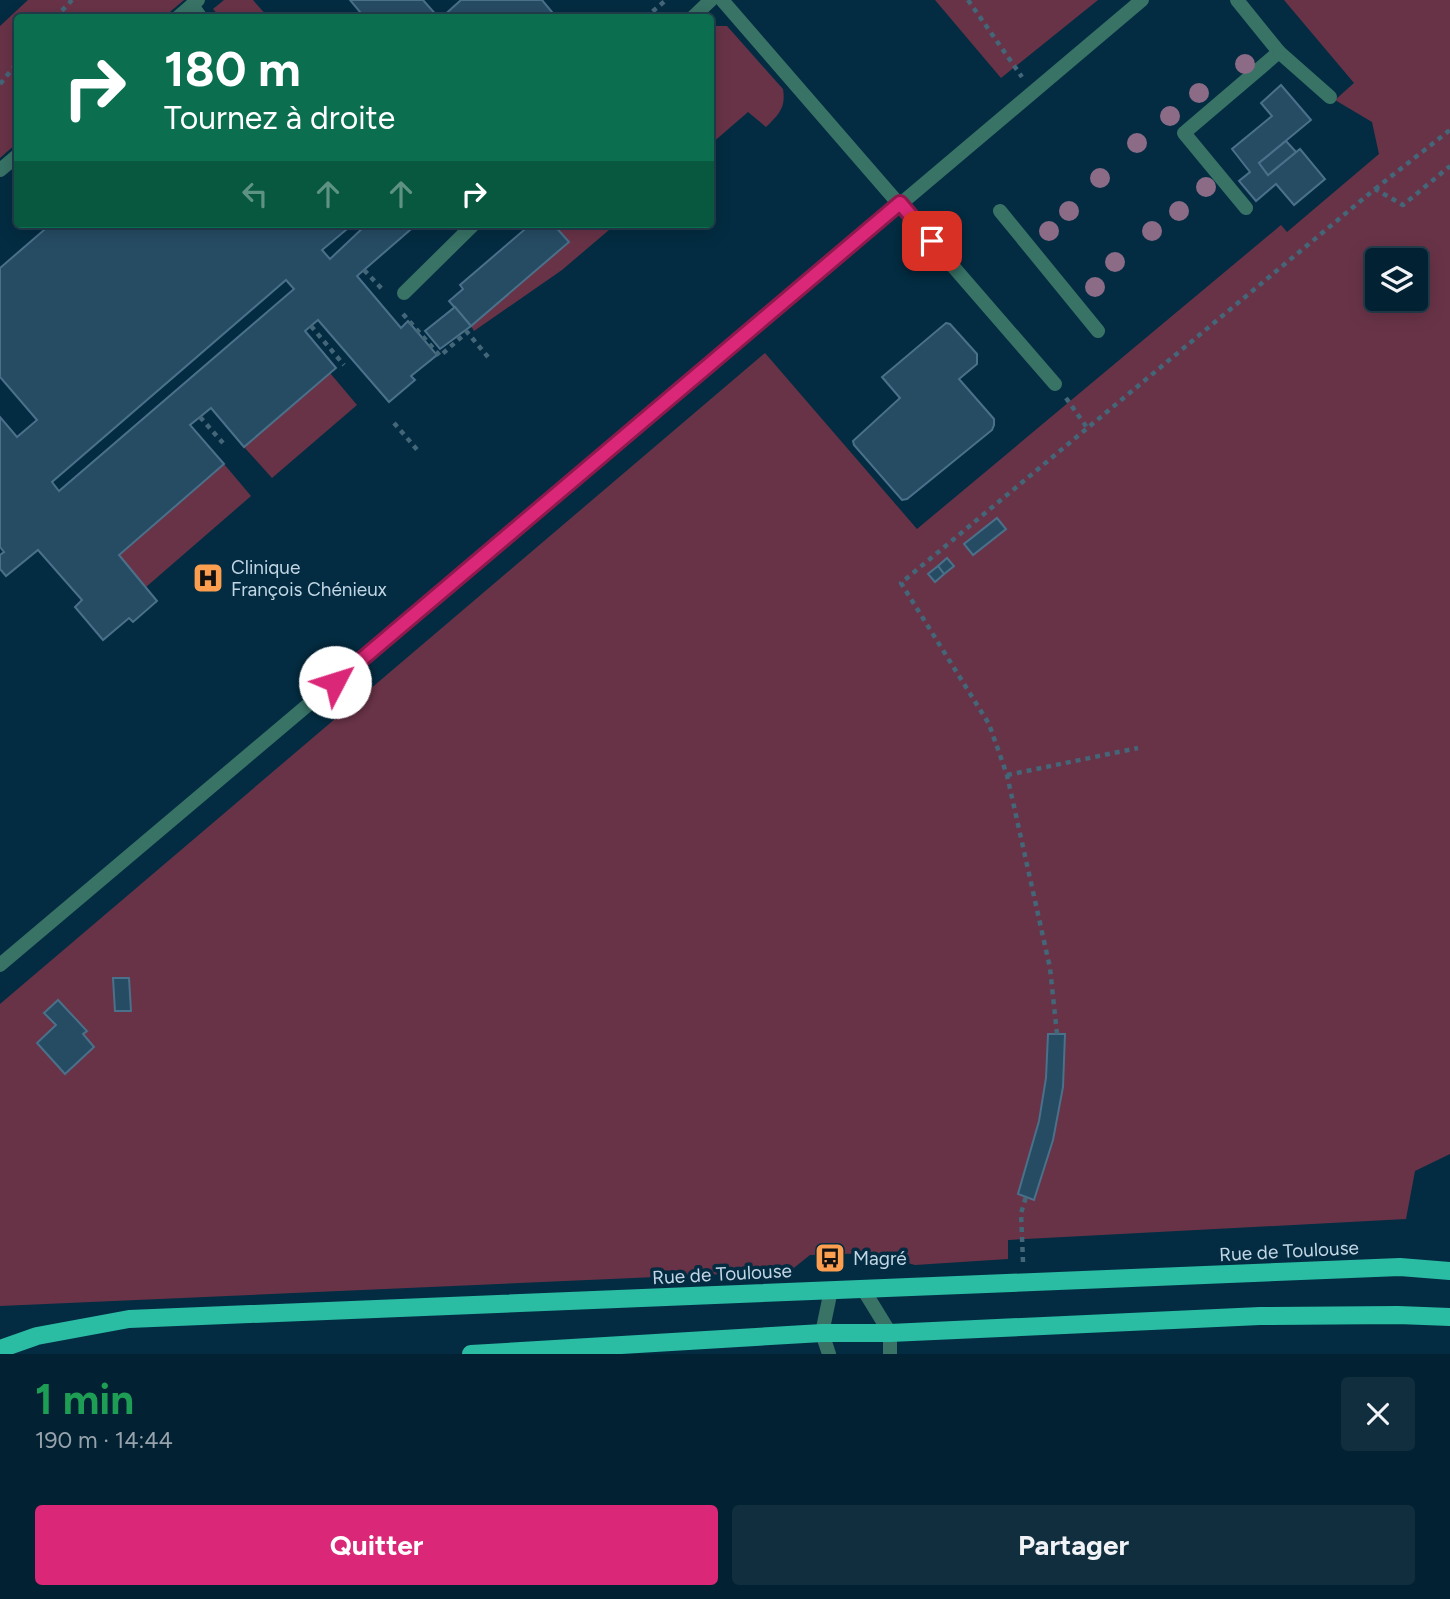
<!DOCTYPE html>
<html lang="fr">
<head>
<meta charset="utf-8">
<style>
	body { margin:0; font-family:Figtree,sans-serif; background:#102e3e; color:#f1f3f6; height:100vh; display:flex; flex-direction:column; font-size:26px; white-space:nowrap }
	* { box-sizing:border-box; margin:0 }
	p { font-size:23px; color:#96a3ac }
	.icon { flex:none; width:38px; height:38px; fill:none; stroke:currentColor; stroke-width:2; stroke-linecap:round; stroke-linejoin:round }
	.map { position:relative; height:1354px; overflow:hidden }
	.details { display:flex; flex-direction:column; background:#022132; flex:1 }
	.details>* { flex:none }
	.top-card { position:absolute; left:14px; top:14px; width:700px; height:214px; border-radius:7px; box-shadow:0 4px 18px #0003,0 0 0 2px #233e4d; background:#0b6e4f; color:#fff; overflow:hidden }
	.fabs { position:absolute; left:1365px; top:248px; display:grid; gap:14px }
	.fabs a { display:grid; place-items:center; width:63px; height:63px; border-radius:7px; background:#022132; box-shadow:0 4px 18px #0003,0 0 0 2px #233e4d; font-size:35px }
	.pin { position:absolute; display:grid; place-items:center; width:60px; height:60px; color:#fff; margin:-30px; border-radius:14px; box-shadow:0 4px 10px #0006 }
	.me { position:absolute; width:77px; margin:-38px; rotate:50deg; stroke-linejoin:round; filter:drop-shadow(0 0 5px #0008) }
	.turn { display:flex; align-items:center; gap:24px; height:147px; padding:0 35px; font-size:32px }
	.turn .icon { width:91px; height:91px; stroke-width:2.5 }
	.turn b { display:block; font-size:49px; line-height:60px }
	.lanes { display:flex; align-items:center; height:66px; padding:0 35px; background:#0003; justify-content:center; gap:35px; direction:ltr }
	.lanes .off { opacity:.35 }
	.round { display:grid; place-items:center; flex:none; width:74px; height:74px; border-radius:7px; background:#102e3e }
	.headline { display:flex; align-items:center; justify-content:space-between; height:119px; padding:0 35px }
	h1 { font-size:42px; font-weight:700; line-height:52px; color:#1e9e55 }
	.button { display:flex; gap:14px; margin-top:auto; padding:14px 35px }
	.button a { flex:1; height:80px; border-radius:7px; background:#db2777; color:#fff; font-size:28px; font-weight:700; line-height:80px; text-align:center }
	.button a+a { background:#102e3e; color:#f1f3f6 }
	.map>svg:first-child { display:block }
	.green { fill:#693347; fill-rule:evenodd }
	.building { fill:#264c64; stroke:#4a708a; stroke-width:2; fill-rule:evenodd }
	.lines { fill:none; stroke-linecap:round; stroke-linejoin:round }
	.path { stroke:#446679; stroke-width:4.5; stroke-dasharray:5 5; stroke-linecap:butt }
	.lane { stroke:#387366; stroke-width:14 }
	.street { stroke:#387366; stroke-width:14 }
	.primary { stroke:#2bbca4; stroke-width:18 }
	.tree { fill:#8b6b86 }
	.route-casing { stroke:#8e194d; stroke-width:18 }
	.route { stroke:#db2777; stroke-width:12 }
	.labels { text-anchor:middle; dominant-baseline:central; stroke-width:7; stroke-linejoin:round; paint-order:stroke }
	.poi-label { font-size:19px; fill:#c2d6e4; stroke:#032c42; text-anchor:start }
	.street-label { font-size:19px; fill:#c2d6e4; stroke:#032c42 }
</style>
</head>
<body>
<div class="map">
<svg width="1450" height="1354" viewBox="0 0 1450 1354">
	<rect width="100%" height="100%" fill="#032c42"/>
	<g class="green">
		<path d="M28,0h156l-20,17 -146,1 -1,125 -17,15v-132z"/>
		<path d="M224,0h29l15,17h-48l-7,-8z"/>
		<path d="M935,0h163l-97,78z"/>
		<path d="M1284,0h166v1154l-35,17 -9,48 -398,21v19l-93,6 -42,-12 -63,2 -20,16 -790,35v-302l765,-651 152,176 364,-304 6,7 92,-78 -7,-32 -37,-22 19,-17zM1377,261h39v38h-39z"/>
		<path d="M727,26l56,63c3,19 -4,25 -17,38l-18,-15 -37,32v-118z"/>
		<path d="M554,224h62l-54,46 -88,61 -3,-5 97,-85z"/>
		<path d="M330,373l27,32 -85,73 -28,-31z"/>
		<path d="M224,464l27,32 -105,91 -27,-32z"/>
	</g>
	<g class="building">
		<path d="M350,0h73l16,18h-74z"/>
		<path d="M461,0h81l15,18h-116z"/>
		<path d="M1281,85l30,35 -52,43 9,12 32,-26 25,30 -31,26 -18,-21 -20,17 -17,-20 11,-9 -18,-23 40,-33 -11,-13z"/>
		<path d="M1286,141l10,11 -28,23 -9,-12z"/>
		<path d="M51,224h302l-31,26 8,9 37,-35h50l-60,52 44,52 7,-7 29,34 -26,21 4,4 -26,22 -71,-82 -13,11 31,37 -92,79 -33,-39 -11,9 -10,8 34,39 -105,91 38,46 -24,21 -4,-4 -26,22 -28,-33 7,-7 -44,-50 -32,26 -6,-7v-14l4,-3 -4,-5v-130l17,20 20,-17 -37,-43v-109zM286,280l8,9 -235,202 -7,-9z"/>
		<path d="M531,224h22l16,18 -98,84 -22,-25 14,-12 -3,-4z"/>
		<path d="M455,307l16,19 -31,23 -15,-18z"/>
		<path d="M946,323l4,1 27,30v10l-18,15 35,40v6l-2,5 -85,69 -5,1 -48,-55 -1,-4 47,-43 -18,-21z"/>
		<path d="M997,518l9,11 -33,26 -9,-11z"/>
		<path d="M947,558l7,8 -10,8 -6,-8z"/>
		<path d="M938,566l6,8 -9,8 -7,-8z"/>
		<path d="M113,978h16l2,33h-16z"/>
		<path d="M58,1000l29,31 -4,3 11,13 -29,27 -28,-31 19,-18 -12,-12z"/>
		<path d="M1048,1034h17l-2,53 -10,53 -19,60 -16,-6 21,-73 7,-43z"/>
	</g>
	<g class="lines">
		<g class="path">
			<path d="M968,0l54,77"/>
			<path d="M55,18l17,-18"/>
			<path d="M645,18l21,-18"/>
			<path d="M0,84l18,-22"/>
			<path d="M1375,189l75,-59"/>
			<path d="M364,270l20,21"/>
			<path d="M403,314l37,42 27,-24 21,25"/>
			<path d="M311,326l33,39"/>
			<path d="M1066,398l22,31"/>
			<path d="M200,417l23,26"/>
			<path d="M394,423l26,30"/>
			<path d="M1007,775l131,-27"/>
			<path d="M1057,1034l-7,-66 -43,-193 -18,-51 -88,-141 474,-394 28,16 47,-39"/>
			<path d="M1023,1262l-2,-49 5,-16"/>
		</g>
		<g class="lane">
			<path d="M722,0l333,384"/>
			<path d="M1237,0l42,52 -95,81 62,75"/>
			<path d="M192,5l9,13"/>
			<path d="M177,18l21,-18"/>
			<path d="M692,18l19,-18"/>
			<path d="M1279,52l51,45"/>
			<path d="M0,170l18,-15"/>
			<path d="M1000,211l98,120"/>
			<path d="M404,293l70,-69"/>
		</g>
		<g class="street">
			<path d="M0,965l1142,-965"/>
			<path d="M863,1289l27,44v21"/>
			<path d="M829,1354l-7,-21 9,-43"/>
		</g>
		<g class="primary">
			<path d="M0,1349l37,-13 92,-17 1271,-52 50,4"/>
			<path d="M471,1354l351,-21h68l370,-17 138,-1 52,2"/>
		</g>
	</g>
	<g class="tree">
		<circle cx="1245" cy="64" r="10"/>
		<circle cx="1199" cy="93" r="10"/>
		<circle cx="1170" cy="116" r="10"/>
		<circle cx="1137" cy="143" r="10"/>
		<circle cx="1100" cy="178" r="10"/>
		<circle cx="1206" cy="187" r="10"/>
		<circle cx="1069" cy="211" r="10"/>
		<circle cx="1179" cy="211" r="10"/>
		<circle cx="1049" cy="231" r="10"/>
		<circle cx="1152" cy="231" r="10"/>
		<circle cx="1115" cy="262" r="10"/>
		<circle cx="1095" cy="287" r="10"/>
	</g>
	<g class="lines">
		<g class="route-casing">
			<path id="route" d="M335,682l565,-479 32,38"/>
		</g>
		<use href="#route" class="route"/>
	</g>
	<defs>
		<g id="hospital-square" transform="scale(1.575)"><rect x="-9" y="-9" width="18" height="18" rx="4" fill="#fb9e50" stroke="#032c42"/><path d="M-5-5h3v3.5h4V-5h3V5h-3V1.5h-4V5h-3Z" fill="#111"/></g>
		<g id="bus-square" transform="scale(1.575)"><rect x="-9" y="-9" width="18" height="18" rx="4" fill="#fb9e50" stroke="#032c42"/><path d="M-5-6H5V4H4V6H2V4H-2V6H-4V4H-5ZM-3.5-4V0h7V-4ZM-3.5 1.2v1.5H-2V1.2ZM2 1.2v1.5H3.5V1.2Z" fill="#111"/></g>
	</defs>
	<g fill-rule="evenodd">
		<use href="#hospital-square" x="208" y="578"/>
		<use href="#bus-square" x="830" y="1258"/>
	</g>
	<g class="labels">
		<g class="poi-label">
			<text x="231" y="567">Clinique<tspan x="231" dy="22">François Chénieux</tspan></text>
			<text x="853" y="1258">Magré</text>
		</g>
		<g class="street-label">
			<text transform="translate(1289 1251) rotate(-3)">Rue de Toulouse</text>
			<text transform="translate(722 1274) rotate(-3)">Rue de Toulouse</text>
		</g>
	</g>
</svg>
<div class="fabs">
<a><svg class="icon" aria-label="layers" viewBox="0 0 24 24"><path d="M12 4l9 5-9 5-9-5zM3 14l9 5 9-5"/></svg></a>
</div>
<div class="pin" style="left:932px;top:241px;background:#d93025"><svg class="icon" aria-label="arrive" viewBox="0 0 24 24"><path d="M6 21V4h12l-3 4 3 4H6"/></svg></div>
<svg class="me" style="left:335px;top:682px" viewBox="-20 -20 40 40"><circle r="19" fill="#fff"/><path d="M0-13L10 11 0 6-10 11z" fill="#db2777"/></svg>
<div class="top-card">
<div class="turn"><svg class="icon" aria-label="right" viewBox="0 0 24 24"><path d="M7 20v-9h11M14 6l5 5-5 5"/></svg><div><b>180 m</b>Tournez à droite</div></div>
<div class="lanes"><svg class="icon off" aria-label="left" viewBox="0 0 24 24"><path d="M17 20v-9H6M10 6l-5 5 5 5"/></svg><svg class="icon off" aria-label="ahead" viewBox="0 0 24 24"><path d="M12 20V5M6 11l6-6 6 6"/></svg><svg class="icon off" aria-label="ahead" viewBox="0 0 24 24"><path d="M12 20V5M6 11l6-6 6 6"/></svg><svg class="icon" aria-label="right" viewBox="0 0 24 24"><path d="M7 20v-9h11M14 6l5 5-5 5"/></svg></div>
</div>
</div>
<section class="details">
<div class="headline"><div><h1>1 min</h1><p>190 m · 14:44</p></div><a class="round"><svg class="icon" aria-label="close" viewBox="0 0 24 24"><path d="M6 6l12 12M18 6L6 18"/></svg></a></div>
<div class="button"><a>Quitter</a><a>Partager</a></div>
</section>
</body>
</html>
